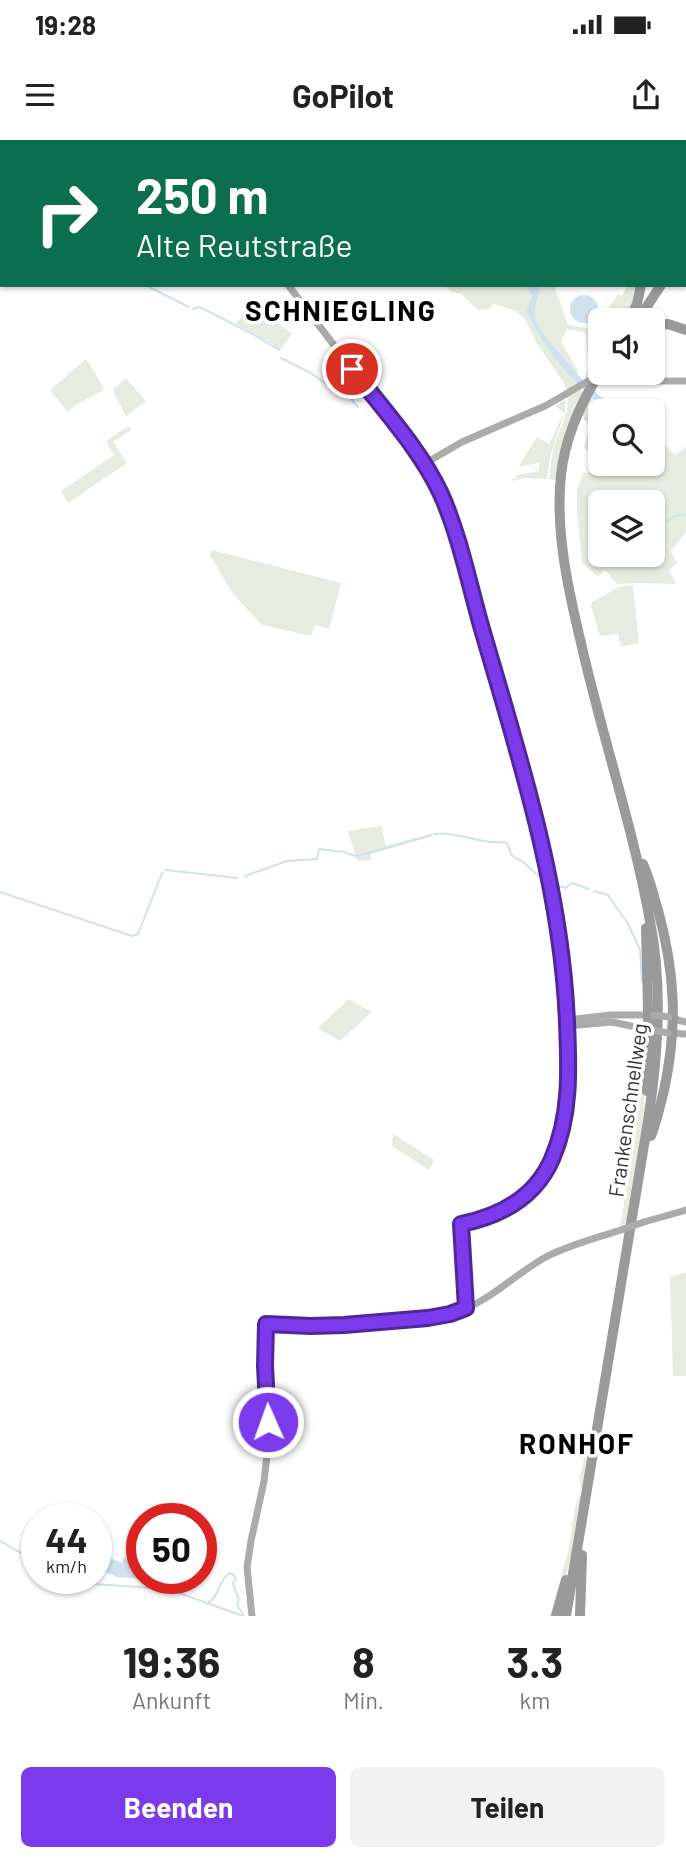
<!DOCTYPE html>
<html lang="de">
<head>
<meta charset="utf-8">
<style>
	body { margin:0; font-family:Barlow,sans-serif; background:#f2f2f2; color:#222; height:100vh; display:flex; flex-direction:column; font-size:26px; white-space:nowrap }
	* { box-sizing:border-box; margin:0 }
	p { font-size:23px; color:#767676 }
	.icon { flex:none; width:38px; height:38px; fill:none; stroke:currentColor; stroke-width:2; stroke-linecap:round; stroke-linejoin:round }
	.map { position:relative; height:1476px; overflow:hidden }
	.panel { display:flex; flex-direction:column; background:#fff; flex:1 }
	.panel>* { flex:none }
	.top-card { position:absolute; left:0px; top:0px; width:686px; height:147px; box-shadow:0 2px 5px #0004; background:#0b6e4f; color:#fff; overflow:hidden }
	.fabs { position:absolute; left:588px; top:168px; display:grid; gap:14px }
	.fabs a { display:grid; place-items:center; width:77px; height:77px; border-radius:10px; background:#fff; box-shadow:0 2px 5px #0004; font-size:35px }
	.speed { position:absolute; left:21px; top:1363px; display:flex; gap:14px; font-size:35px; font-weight:700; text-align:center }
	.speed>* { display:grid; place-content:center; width:91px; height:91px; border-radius:50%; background:#fff; box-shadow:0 2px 5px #0004; line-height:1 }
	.speed small { font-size:18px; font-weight:400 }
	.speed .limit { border:10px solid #d22; background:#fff; color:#111 }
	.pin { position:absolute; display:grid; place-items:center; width:60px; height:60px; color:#fff; margin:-30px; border:4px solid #fff; border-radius:50%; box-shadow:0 2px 7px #0007 }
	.me { position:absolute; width:77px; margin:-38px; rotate:358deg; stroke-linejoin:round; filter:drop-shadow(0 0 5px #0008) }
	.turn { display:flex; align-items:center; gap:24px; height:147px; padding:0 21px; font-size:32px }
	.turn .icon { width:91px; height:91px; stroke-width:2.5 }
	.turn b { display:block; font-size:49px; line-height:60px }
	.eta { display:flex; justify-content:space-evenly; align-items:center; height:119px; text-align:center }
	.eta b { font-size:42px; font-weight:700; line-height:49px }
	.action { display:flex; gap:14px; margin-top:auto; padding:14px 21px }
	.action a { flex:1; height:80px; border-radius:10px; background:#7c3aed; color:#fff; font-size:28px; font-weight:700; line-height:80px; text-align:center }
	.action a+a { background:#f2f2f2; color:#222 }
	.status { display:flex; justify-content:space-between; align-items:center; height:49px; padding:0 35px; background:#fff; direction:ltr }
	.status svg { height:19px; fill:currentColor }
	header { display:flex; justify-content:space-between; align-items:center; height:91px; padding:0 21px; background:#fff; font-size:32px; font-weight:700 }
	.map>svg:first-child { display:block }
	.green { fill:#e6ecdf; fill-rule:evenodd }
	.water { fill:#cfe2ee }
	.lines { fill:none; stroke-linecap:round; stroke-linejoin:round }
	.stream { stroke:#cfe2ee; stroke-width:2 }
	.major { stroke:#ababab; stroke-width:7 }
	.highway { stroke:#9a9a9a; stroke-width:10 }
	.rail-casing { stroke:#888; stroke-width:4.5 }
	.rail { stroke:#fff; stroke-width:2; stroke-dasharray:5; stroke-linecap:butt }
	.major-bridge { stroke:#ababab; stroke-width:7 }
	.route-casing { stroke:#51269a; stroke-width:18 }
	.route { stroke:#7c3aed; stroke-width:12 }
	.labels { text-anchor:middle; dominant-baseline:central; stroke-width:7; stroke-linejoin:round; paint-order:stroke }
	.street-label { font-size:21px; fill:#333; stroke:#fff }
	.district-label { font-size:28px; font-weight:bold; letter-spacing:2px; fill:#000; stroke:#fff }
</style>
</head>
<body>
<div class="status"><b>19:28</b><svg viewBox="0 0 49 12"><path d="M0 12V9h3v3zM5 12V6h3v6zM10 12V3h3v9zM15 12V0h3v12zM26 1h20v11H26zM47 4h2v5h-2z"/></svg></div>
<header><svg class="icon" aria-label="menu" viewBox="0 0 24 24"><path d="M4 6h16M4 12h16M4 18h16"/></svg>GoPilot<svg class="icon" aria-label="share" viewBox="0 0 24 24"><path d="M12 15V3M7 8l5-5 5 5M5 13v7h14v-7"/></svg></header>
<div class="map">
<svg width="686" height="1476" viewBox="0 0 686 1476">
	<rect width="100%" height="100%" fill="#fff"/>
	<g class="green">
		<path d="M444,145h110l14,40 26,4 24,-35 4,2 5,-11h12l-2,15 -12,20h-25v42l-9,15h-6l9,-17 -7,-6 -1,-21 -19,-4 -6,12 17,30 -7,6 12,15 23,19h-6v53h53v-25l12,6 10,10 11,-8v85l-15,19 6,13 -8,6 7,14 -36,-1 -23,1 -12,-14 -7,7 -16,-14 -5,-52v-22l7,-16 13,-1 1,-7 -5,-10 -9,-7 5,-22 -12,-18 -21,72 -7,-1 4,-30 14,-38 1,-12 1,-2 -5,-14 -28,-41 -11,-23 -9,-8 -22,-7 -5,5 -11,1 -17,-16 -9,-2zM600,362h53v53h-53z"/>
		<path d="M251,163l41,31 -12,16 -12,-9 -32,-17z"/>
		<path d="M86,219l18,29 -2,3 -26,14 -8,7 -18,-22z"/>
		<path d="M126,238l20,23 -20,15 -13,-24 1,-4z"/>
		<path d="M565,259v12l-15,45 -3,23 -20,-1 -14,3 -1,-2 5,-1 -1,-3 23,-4v-8l-21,4 19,-30 12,7 15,-31 -9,-7z"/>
		<path d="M128,286l3,4 -18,12 14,21 -59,40 -7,-12 53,-36 -8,-14z"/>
		<path d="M212,410l129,33 -12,46 -14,-4 -4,11 -49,-11 -28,-30 -25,-41z"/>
		<path d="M629,445l4,1 6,57 -18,4 -3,-13 -18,2 -9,-30 1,-4 27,-15z"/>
		<path d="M381,686l5,20 46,-12 1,2 -62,18v6l-14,1 -9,-30z"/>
		<path d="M349,859l23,13 -32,29 -22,-13z"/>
		<path d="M643,898l2,55 -3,38 -15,94 -7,3 16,-98z"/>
		<path d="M393,994l41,26 -5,10 -37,-24z"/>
		<path d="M686,1132v104h-13l-3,-99z"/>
		<path d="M585,1302l6,2 -18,108 -19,64h-4l18,-64 7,-45 7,-17 -3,-11 4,-15z"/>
	</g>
	<g class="water">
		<path d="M521,145h19c0,10 -8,25 -5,33 3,11 14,23 22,32 21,25 36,43 64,61h-14c-32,-27 -64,-61 -80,-100l5,-15 -3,-6z"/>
		<circle cx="584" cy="169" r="14"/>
		<path d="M108,1417l14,6 2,-6 18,10v11l3,1 -28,-2 -14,-6z"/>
	</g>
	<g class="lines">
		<g class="stream">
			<path d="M337,2l13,-2"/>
			<path d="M0,124h2"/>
			<path d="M145,145l44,22"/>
			<path d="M193,169l7,-2 60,31 19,12"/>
			<path d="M281,218l28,14 16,11 12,4 10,7 11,13"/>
			<path d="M585,279l8,-7"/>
			<path d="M602,353l7,1 5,-2 4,4 10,3 2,3"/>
			<path d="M684,375l2,-1"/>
			<path d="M653,381l7,3 11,-5 1,-2 9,-2"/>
			<path d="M434,694c24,-3 47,11 71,8l3,3 3,9 4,4 7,3 21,19"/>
			<path d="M166,730l71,8"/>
			<path d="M245,736l42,-15 30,-2 2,-10 25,3 11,4 6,-1 70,-20"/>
			<path d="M554,745l12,3 6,-5 17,6"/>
			<path d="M594,751l14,4 20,29 12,26 2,31"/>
			<path d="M0,752l132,44 6,-2 24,-61"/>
			<path d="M0,1401l37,21"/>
			<path d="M65,1438l13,5 90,6 75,27"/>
			<path d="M207,1464c14,-9 10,-23 23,-31l4,2 2,5 -3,2c0,8 9,16 4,23l7,11"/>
		</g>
		<g class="major">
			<path d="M156,0l1,2"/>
			<path d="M663,0l1,2"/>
			<path d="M361,2l3,-2"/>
			<path d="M288,145c26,34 52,68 78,102 26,33 54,66 73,104 22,45 32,99 46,147 31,107 64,215 78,326 3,21 3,42 4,64 3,44 3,90 -15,131 -17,38 -51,57 -91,65l5,84"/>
			<path d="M611,238l33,3h42"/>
			<path d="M424,324l38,-22 83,-36 21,-12"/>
			<path d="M670,878l16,4"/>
			<path d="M567,880l44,-5h39"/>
			<path d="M567,886l45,-4 38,8"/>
			<path d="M669,893l17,1"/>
			<path d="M644,1082l42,-12"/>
			<path d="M252,1476l-5,-49 4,-26 13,-60 3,-26 1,-57 -3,-32 1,-42c40,2 78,0 117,-3 27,-2 54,-2 79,-11 31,-12 54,-36 82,-52 24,-13 53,-20 80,-29"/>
		</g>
		<g class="highway">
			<path d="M653,0l1,2"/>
			<path d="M684,28h1"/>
			<path d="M684,47l2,1"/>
			<path d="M684,98l2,-3"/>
			<path d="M684,108l2,-3"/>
			<path d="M629,180l8,-16 4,-19"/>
			<path d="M638,180l23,-35"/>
			<path d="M653,185l15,-1 18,6"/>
			<path d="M643,724c7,15 10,30 15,46 17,62 20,116 6,180 -4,16 -7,31 -13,46"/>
			<path d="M646,788l2,82 -1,81"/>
			<path d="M556,1476l10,-36"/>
			<path d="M566,1476l82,-495c10,-67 15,-133 2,-200 -17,-94 -48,-185 -69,-278 -13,-54 -26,-113 -20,-168 4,-38 19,-71 39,-103"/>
			<path d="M580,1476l2,-61"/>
		</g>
		<g class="rail-casing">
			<g id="rail">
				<path d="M656,0l2,2"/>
				<path d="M684,37l2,3"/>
			</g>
		</g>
		<use href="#rail" class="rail"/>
		<g class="major-bridge">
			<path d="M566,254l22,-13 23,-3"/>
			<path d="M654,875l15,2"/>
			<path d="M653,890l15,3"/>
			<path d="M624,1089l20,-7"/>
		</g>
	</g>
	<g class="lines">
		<g class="route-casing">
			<path id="route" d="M268,1282l-3,-56 1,-42 45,2 33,-1 84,-7 22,-4 16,-6 -5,-84c40,-8 74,-26 91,-65 19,-43 17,-90 15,-136 -5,-132 -46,-261 -83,-387 -14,-47 -23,-97 -43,-142 -21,-45 -59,-86 -89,-125"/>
		</g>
		<use href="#route" class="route"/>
	</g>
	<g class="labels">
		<g class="street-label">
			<text transform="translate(627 970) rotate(-82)">Frankenschnellweg</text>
		</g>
		<g class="district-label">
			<text x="341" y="170">SCHNIEGLING</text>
			<text x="577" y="1303">RONHOF</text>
		</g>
	</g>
</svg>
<div class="fabs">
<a><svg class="icon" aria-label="sound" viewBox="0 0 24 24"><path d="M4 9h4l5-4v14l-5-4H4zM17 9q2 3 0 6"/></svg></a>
<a><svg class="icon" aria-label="search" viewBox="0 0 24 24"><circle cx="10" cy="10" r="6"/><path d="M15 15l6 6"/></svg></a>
<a><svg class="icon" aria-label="layers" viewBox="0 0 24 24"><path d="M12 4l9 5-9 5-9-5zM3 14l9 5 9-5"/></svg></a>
</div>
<div class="speed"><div>44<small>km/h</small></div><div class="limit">50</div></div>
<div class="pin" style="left:352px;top:229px;background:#d93025"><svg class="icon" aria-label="arrive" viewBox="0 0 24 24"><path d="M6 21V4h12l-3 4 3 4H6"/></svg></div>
<svg class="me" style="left:268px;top:1282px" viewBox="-20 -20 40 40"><circle r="17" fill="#7c3aed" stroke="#fff" stroke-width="3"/><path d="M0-11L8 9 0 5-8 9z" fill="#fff"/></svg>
<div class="top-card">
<div class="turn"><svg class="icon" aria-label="right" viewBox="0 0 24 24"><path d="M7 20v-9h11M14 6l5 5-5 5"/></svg><div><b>250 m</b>Alte Reutstraße</div></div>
</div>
</div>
<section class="panel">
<div class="eta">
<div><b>19:36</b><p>Ankunft</p></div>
<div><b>8</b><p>Min.</p></div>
<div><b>3.3</b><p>km</p></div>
</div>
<div class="action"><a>Beenden</a><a>Teilen</a></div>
</section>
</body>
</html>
